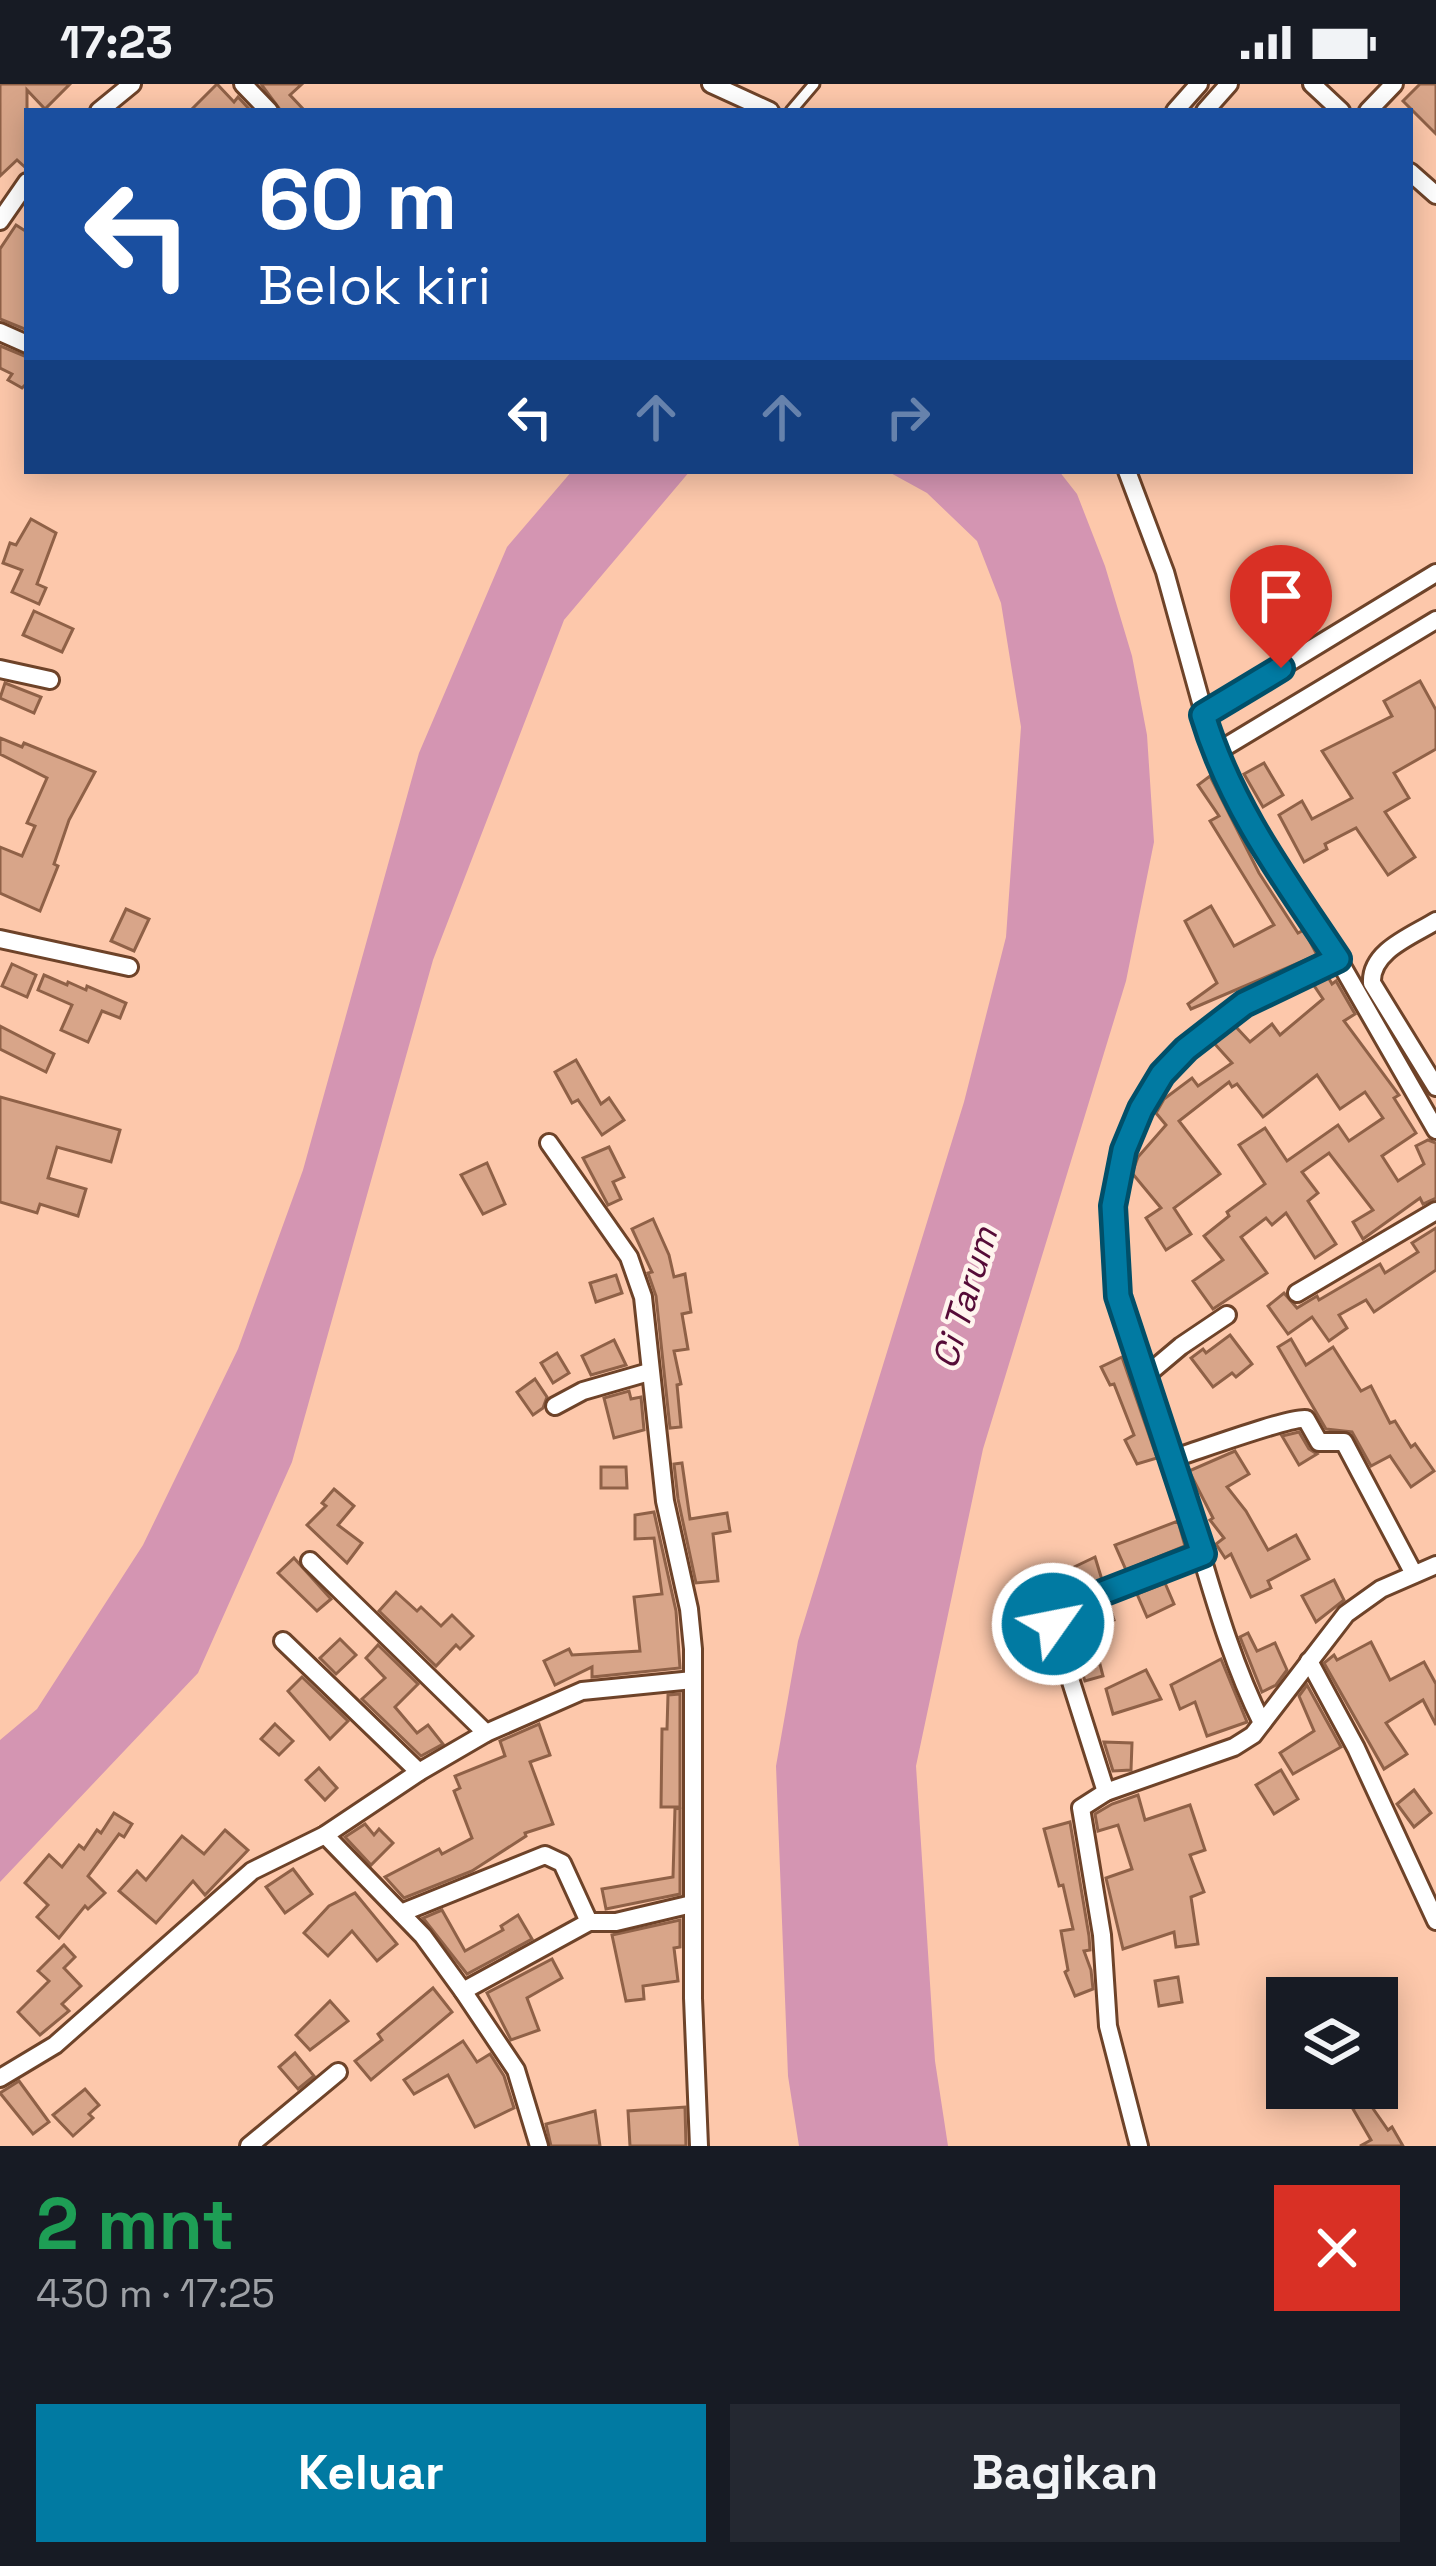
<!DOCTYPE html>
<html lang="id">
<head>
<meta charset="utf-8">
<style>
	body { margin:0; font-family:"Space Grotesk",sans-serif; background:#242831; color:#f1f3f6; height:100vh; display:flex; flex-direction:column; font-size:45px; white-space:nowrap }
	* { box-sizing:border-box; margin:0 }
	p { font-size:39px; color:#9ea1a6 }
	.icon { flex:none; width:66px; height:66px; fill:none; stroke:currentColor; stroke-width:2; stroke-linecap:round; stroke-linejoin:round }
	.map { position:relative; height:2062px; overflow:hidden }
	.drawer { display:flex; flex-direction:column; background:#171b24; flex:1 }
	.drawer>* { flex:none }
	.hud { position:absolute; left:24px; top:24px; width:1389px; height:366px; border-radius:0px; box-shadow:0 6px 30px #0003; background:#1a4fa0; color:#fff; overflow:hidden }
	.tools { position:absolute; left:1266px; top:1893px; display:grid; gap:24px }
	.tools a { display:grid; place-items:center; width:132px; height:132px; border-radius:0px; background:#171b24; box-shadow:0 6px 30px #0003; font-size:60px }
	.pin { position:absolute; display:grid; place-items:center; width:102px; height:102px; color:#fff; margin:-123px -51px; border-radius:50% 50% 50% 0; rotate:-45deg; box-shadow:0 0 12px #0007 }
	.pin .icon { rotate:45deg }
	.me { position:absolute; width:132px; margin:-66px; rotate:57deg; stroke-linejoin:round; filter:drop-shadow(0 0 9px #0008) }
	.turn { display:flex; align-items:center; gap:42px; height:252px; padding:0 36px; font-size:54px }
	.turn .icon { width:156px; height:156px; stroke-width:2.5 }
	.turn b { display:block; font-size:84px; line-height:102px }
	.lanes { display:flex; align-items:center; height:114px; padding:0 36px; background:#0003; justify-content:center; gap:60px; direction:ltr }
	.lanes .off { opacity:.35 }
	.round { display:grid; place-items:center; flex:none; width:126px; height:126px; border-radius:0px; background:#242831 }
	.headline { display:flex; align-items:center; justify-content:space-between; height:204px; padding:0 36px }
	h1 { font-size:72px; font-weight:700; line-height:90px; color:#1e9e55 }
	.button { display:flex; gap:24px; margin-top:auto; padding:24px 36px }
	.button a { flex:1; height:138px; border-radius:0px; background:#017aa2; color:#fff; font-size:48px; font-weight:700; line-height:138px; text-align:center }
	.button a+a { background:#242831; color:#f1f3f6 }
	.status { display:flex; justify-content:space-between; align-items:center; height:84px; padding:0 60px; background:#171b24; direction:ltr }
	.status svg { height:33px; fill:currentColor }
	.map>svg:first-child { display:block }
	.water { fill:#d495b2 }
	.building { fill:#d8a589; stroke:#8f6147; stroke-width:3 }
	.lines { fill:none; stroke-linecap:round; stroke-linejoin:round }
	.lane-casing { stroke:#6e4329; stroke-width:15 }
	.street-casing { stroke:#6e4329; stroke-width:22 }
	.lane { stroke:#fff; stroke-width:9 }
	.street { stroke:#fff; stroke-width:16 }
	.route-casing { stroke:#014f69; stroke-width:30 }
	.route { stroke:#017aa2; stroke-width:21 }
	.labels { text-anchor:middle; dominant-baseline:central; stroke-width:9; stroke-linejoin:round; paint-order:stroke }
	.water-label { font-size:36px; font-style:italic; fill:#550b37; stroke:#fff4ee }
</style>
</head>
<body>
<div class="status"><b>17:23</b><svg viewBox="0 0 49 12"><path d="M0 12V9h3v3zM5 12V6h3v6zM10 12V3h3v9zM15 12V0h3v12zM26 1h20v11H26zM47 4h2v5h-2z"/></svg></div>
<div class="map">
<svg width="1436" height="2062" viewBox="0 0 1436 2062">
	<rect width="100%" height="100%" fill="#fdc8ab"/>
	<g class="water">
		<path d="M572,387h118l-126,149 -131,340 -141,502 -94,211 -198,209v-142l37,-31 106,-164 95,-196 65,-179 116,-417 88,-206z"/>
		<path d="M887,387h172l18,23 28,72 27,90 15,79 7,107 -28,139 -143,468 -67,317 19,295 13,85h-149l-11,-70 -12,-310 22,-125 166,-539 42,-165 15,-210 -20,-124 -24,-62 -50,-48z"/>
	</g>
	<g class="building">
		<path d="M0,0h70l-25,25 -18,-19v79l-10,-9 -17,16z"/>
		<path d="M217,0l17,18 4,-5 13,14h-61z"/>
		<path d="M261,0h41l-12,11 15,16h-24z"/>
		<path d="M1420,0h16v50l-33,-33z"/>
		<path d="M16,141l11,7v98l-27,-11v-70z"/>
		<path d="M0,262l27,11v26l-5,5 -14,-8 4,-6 -12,-6z"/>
		<path d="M31,435l25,14 -19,51 9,4 -7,16 -27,-12 10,-22 -19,-7 7,-20 6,2z"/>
		<path d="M34,527l39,18 -11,23 -39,-17z"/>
		<path d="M1420,597l16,29v39l-42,24 15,25 -24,14 30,45 -27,18 -32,-47 -31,16 2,5 -23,13 -25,-47 23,-14 10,18 40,-21 -30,-47 70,-35 -8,-15z"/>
		<path d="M5,599l36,14 -7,16 -34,-15z"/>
		<path d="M0,654l22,9 2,-4 71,29 -26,48 -15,44 4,2 -18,45 -40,-18v-46l22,9 13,-30 -8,-3 20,-45 -47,-24z"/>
		<path d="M1264,679l19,32 -20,12 -19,-33z"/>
		<path d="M1210,692l49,97 39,60 6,-3 13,25 -126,54 -3,-5 29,-21 -32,-62 26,-15 23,40 40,-21 -64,-104 9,-5 -21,-31z"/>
		<path d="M126,825l23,10 -15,32 -23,-10z"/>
		<path d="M12,880l24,11 -9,22 -25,-11z"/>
		<path d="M44,891l23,10 1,-3 18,8 1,-4 39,17 -6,15 -18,-7 -14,31 -27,-12 11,-25 -34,-15z"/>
		<path d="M1328,893l4,7 4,-3 19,33 -11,7 55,74 -5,3 22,35 -34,23 16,25 26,-17 -8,-18 12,-6 8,3v55l-13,6 -3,-6 -57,41 -10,-17 20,-12 -44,-57 -27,19 16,21 -10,8 28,43 -21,14 -29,-45 -14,12 -6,-7 -25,19 26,36 -54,36 -20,-28 30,-21 -19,-24 25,-20 -2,-4 38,-28 -26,-39 26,-17 22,33 51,-36 11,16 34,-23 -18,-26 -25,17 -23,-34 -54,42 -26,-33 -5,3 -3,-5 -50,39 41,53 -46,34 17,26 -25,16 -20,-32 15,-10 -29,-35 6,-16 28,-32 -10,-12 8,-14 28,-21 6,8 34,-23 -19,-21 6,-5 16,-11 15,16 22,-18 8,11 43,-36 -10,-15z"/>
		<path d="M0,942l54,28 -8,18 -46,-23z"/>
		<path d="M576,976l25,44 8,-6 15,22 -22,15 -24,-35 -6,3 -17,-31z"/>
		<path d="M0,1013l120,33 -9,32 -54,-15 -9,31 38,11 -8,27 -38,-12 -3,9 -37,-11z"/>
		<path d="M609,1063l15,30 -11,5 8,17 -13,6 -25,-47z"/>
		<path d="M487,1079l18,41 -22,10 -22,-39z"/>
		<path d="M653,1135l16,36 5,22 11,-3 6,38 -9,2 6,35 -14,2 7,33 -4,1 4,42 -11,1 -14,-132 -8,-23 4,-1 -20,-43z"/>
		<path d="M1436,1144v42l-62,42 -8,-12 -27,15 8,13 -18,13 -17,-24 -24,17 -20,-28 16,-13 13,15 20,-12 2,4 61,-36 5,9 33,-21 -6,-9z"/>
		<path d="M616,1191l6,18 -26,9 -6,-19z"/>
		<path d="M1230,1251l22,29 -16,13 -4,-4 -19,14 -22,-29 12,-9 3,4z"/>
		<path d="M1291,1255l15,26 27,-18 28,44 10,-5 19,37 5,-2 16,26 4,-3 19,27 -23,16 -21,-31 -19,10 -19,-34 -26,-3 -48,-82z"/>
		<path d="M614,1256l12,25 -35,10 -9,-19z"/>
		<path d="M557,1269l12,20 -16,10 -12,-20z"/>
		<path d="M1122,1273l35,101 -20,6 -12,-24 9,-5 -20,-51 -4,1 -9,-18z"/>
		<path d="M535,1295l12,18 -4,11 -10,7 -16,-23z"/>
		<path d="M629,1307l2,8 10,-2 3,33 -30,8 -10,-40z"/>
		<path d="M1299,1348l10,17 8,5 -18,11 -17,-29z"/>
		<path d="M1235,1367l14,23 -22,13 19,24 22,39 28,-15 13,24 -41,22 3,7 -20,9 -20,-43 -6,4 -9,-14 8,-6 -14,-18 3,-2 -24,-47z"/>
		<path d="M682,1379l8,56 37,-6 3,18 -17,3 5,47 -22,2 -18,-84 -4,-35z"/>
		<path d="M601,1383h25l1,21h-26z"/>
		<path d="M334,1405l20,17 -16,19 24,18 -15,20 -40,-38 19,-19 -4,-3z"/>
		<path d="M654,1428l22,99 4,57 -88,9v-10l-37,18 -11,-24 25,-12 3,6 68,-4 -6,-54 28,-3 -8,-56 -19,1v-24z"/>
		<path d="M1178,1437l7,25 -59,24 -11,-25z"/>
		<path d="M1095,1473l7,23 -49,20 -8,-19z"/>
		<path d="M294,1474l37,41 -14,12 -39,-38z"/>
		<path d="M1334,1496l10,20 -28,22 -14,-26z"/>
		<path d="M1165,1499l9,21 -27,13 -10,-23z"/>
		<path d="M396,1508l21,19 4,-4 20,19 11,-11 21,21 -13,13 -4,-4 -20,21 -57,-55z"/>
		<path d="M1109,1520l5,16 -30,10 -5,-14z"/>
		<path d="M1248,1549l9,18 18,-8 12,27 -11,15 -14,7 -22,-55z"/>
		<path d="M340,1555l16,16 -20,19 -16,-16z"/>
		<path d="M1371,1558l19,38 34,-18 12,22v41l-13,-25 -37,23 21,31 -23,15 -60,-106 10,-8 3,5z"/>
		<path d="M378,1561l40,39 -23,23 22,26 11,-8 15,19 -22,12 -59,-57 23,-21 -19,-20z"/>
		<path d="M1096,1565l7,27 -18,5 -9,-26z"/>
		<path d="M1221,1575l26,63 -40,14 -12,-34 -15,7 -9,-24z"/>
		<path d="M1146,1586l15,29 -48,15 -7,-25z"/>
		<path d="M302,1593l46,44 -18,18 -42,-48z"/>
		<path d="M1307,1601l34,62 -48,27 -13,-21 34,-22 -15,-35z"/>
		<path d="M680,1610v113h-19l1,-78h5l1,-34z"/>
		<path d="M275,1640l18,17 -14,14 -18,-16z"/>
		<path d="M539,1640l11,31 -20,7 23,62 -28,9 1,3 -54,35 -68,27 -19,-21 54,-28 3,5 30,-16 -18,-47 6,-3 -5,-12 50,-20 -5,-15z"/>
		<path d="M1104,1658l28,1 -1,27 -18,1z"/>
		<path d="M319,1684l18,20 -12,12 -19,-20z"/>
		<path d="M1281,1686l17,29 -24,15 -18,-29z"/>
		<path d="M1414,1706l17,23 -17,14 -17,-23z"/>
		<path d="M1138,1711l7,25 45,-15 15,45 -15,5 14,37 -13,5 7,47 -22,3 -2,-15 -51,17 -17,-71 26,-9 -14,-44 -20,6 -3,-17 17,-10z"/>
		<path d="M675,1724l5,1v85l-74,15 -4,-20 71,-12z"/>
		<path d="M114,1729l18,11 -8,13 -5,-3 -31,42 17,17 -17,16 -3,-3 -26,32 -22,-21 11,-12 -23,-22 24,-28 13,12 17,-22 5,4 13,-19 4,3z"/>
		<path d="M1070,1738l19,114 1,14 -6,1 7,19 2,19 -18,7 -10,-24 3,-2 -7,-39 12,-2 -10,-44 -4,1 -15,-57z"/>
		<path d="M365,1740l9,11 5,-6 14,14 -22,22 -26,-28z"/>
		<path d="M225,1746l23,20 -43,45 -12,-14 -37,42 -37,-32 18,-20 9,9 36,-44 22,18z"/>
		<path d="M293,1785l19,25 -27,19 -19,-26z"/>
		<path d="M355,1809l42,51 -20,17 -25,-30 -24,25 -24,-23 25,-27z"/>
		<path d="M442,1826l23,41 38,-21 -2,-4 17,-11 14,24 -65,35 -44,-56z"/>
		<path d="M680,1836v27l-6,1 4,33 -35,5 1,13 -18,2 -14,-66z"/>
		<path d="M64,1861l11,12 -11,11 17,18 -19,18 7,7 -29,24 -22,-23 31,-31 -11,-10z"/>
		<path d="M552,1875l10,19 -35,20 12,32 -28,10 -24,-47z"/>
		<path d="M1178,1893l4,25 -23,4 -4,-25z"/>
		<path d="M433,1904l19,24 -81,68 -16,-19 27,-21 -4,-6z"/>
		<path d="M330,1917l18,20 -38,29 -14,-15z"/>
		<path d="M463,1957l14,21 13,-8 14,22 10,32 -39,19 -27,-52 -34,19 -10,-14z"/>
		<path d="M295,1969l19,23 -16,13 -19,-22z"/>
		<path d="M19,1997l30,41 -16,12 -33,-41z"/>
		<path d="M85,2005l14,16 -10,9 4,4 -20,18 -20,-21z"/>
		<path d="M1367,2016l21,30 4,-3 11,19h-43l11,-6 -18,-31z"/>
		<path d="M685,2023l1,39h-56l-2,-35z"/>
		<path d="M595,2027l5,35h-49l-5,-22z"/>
	</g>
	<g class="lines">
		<g class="lane-casing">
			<path id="lane" d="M791,27l23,-27"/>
		</g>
		<g class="street-casing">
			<g id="street">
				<path d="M243,0l26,27"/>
				<path d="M711,0l59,27"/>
				<path d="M1312,0l29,27"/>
				<path d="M99,27l33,-27"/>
				<path d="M1175,27l24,-27"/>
				<path d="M1205,27l24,-27"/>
				<path d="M1368,27l26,-27"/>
				<path d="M1410,88l26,23"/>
				<path d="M0,137l27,-39"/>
				<path d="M0,248l27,12"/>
				<path d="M1127,387l38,101 50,181 20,45 103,161 98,171"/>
				<path d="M0,585l50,11"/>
				<path d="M1203,631l233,-142"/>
				<path d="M1215,669l221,-133"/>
				<path d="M1436,837c-24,15 -66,30 -64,62l64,104"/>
				<path d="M0,855l129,28"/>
				<path d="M549,1059l80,114 14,40 22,204 24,108 4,40v349l6,148"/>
				<path d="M1297,1209l139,-82"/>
				<path d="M1143,1294l38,-32 46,-31"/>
				<path d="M555,1322l28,-15 66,-19"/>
				<path d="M1171,1375c23,-7 121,-43 135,-40l13,23h25l70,132"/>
				<path d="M310,1477l176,172"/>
				<path d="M283,1557l136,131"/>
				<path d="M1309,1577l47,87 80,173"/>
				<path d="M1262,1639c-39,-78 -58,-166 -86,-250 -20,-57 -43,-115 -57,-174 -28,-116 24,-238 128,-297 29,-16 61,-29 91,-43"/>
				<path d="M1106,1708l-53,-167 9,-16 141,-55"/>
				<path d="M325,1751l98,101 40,55 53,79 23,76"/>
				<path d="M401,1829l144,-58 17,8 27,59h27l76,-18"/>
				<path d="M463,1907l126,-69"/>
				<path d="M0,1994l55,-33 197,-174 73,-36 94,-63 67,-39 96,-42 111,-11"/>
				<path d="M249,2062l89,-74"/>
				<path d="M1139,2062l-31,-120 -6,-91 -21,-127 25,-16 128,-45 19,-12 93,-121 35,-25 55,-24"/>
			</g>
		</g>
		<use href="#lane" class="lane"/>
		<use href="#street" class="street"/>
	</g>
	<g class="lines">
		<g class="route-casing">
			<path id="route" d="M1053,1540l8,-15 142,-55 -85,-258 -5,-90 11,-56 17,-41 21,-35 24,-25 58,-45 94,-45c-52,-78 -108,-153 -135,-244l78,-47"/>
		</g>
		<use href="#route" class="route"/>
	</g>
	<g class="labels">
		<g class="water-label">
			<text transform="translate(965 1214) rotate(-73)">Ci Tarum</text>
		</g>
	</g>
</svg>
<div class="tools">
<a><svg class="icon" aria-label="layers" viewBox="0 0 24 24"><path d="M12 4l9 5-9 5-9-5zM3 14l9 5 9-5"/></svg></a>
</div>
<div class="pin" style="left:1281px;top:584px;background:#d93025"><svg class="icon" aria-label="arrive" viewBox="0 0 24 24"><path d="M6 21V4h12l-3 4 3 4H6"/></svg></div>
<svg class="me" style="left:1053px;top:1540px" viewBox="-20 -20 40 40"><circle r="17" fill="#017aa2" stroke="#fff" stroke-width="3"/><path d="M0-11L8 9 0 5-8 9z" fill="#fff"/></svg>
<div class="hud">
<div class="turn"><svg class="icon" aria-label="left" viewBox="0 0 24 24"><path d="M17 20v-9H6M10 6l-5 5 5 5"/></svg><div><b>60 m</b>Belok kiri</div></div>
<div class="lanes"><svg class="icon" aria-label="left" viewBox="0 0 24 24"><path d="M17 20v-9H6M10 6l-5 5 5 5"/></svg><svg class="icon off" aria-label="ahead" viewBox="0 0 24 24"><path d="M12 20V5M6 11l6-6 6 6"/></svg><svg class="icon off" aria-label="ahead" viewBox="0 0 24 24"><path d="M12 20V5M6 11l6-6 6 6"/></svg><svg class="icon off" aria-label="right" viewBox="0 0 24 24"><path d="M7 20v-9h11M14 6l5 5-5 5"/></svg></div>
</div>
</div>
<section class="drawer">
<div class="headline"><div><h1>2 mnt</h1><p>430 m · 17:25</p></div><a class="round" style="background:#d93025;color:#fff"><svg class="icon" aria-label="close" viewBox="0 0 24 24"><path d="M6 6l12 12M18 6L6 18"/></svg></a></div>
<div class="button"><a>Keluar</a><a>Bagikan</a></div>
</section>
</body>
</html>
